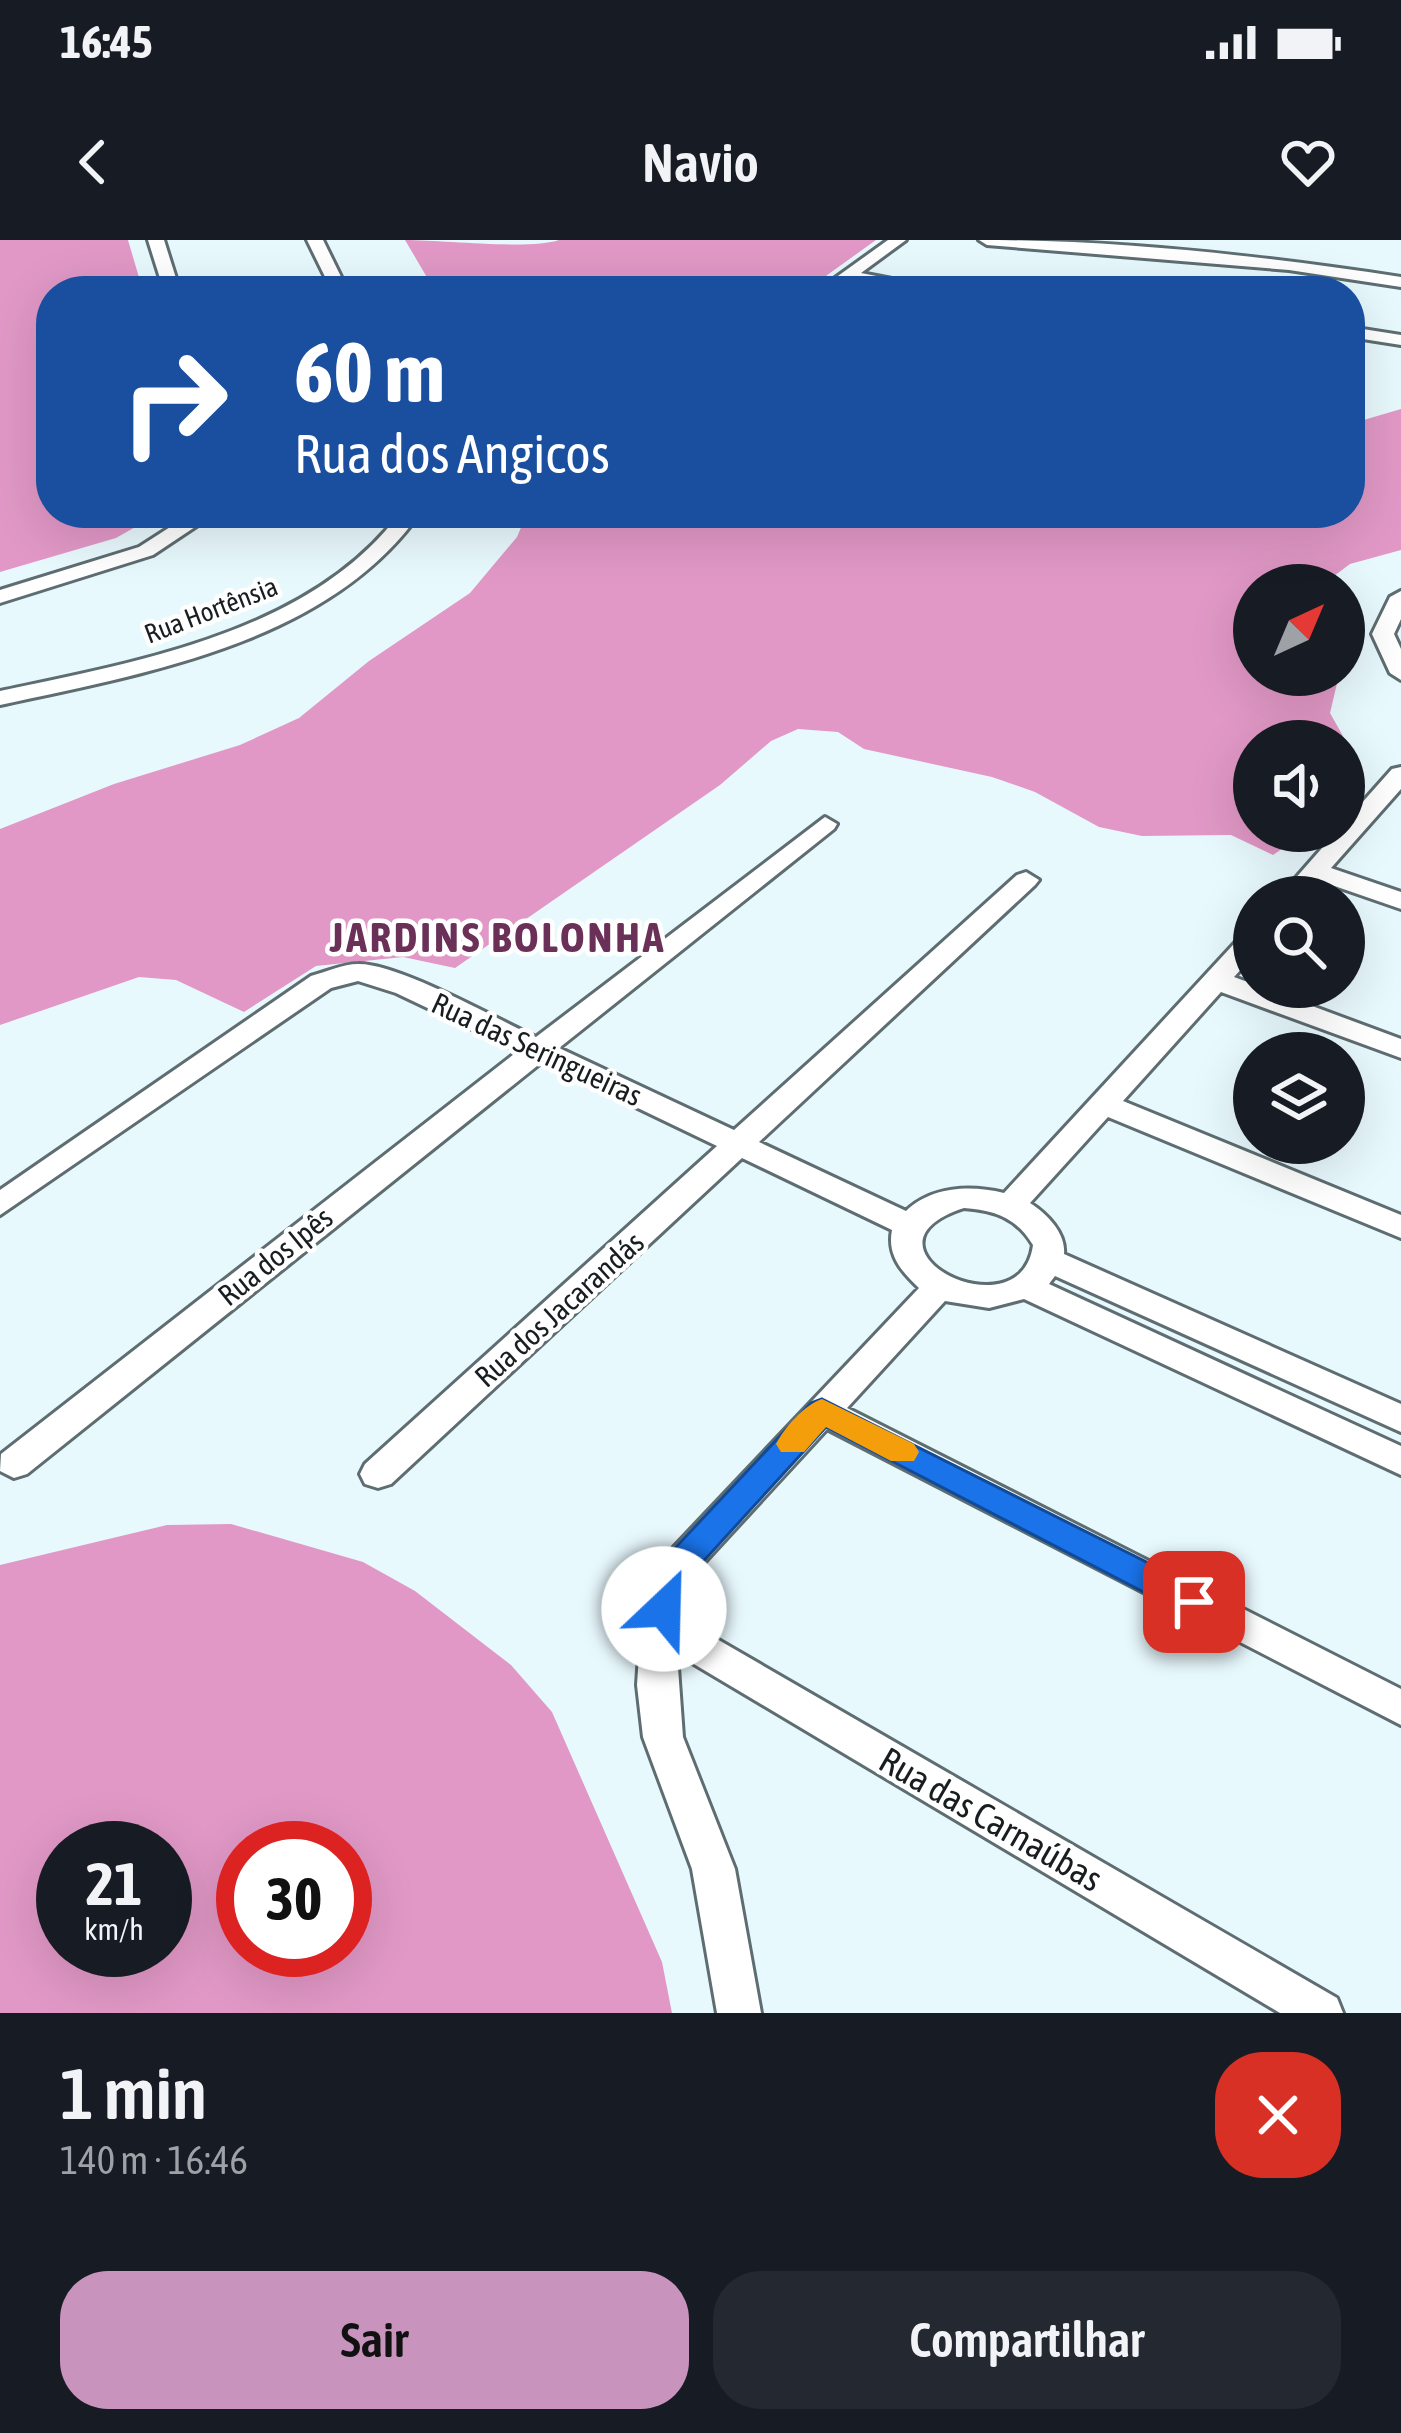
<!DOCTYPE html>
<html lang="pt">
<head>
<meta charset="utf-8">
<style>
	body { margin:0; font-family:"Asap Condensed",sans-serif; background:#242831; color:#f1f3f6; height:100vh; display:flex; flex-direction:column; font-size:45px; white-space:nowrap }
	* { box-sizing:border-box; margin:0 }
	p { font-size:39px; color:#9ea1a6 }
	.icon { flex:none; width:66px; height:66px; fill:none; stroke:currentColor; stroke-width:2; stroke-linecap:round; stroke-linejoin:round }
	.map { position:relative; height:1773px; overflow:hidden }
	.panel { display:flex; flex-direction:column; background:#171b24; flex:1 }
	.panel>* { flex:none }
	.guide { position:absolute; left:36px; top:36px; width:1329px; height:252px; border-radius:48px; box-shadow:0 12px 48px #0002; background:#1a4fa0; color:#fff; overflow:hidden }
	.needle { width:78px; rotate:44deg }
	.buttons { position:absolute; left:1233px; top:324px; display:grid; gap:24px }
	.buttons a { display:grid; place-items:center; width:132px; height:132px; border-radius:50%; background:#171b24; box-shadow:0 12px 48px #0002; font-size:60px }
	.speed { position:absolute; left:36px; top:1581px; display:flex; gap:24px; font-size:60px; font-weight:700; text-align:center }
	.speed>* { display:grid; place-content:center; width:156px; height:156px; border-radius:50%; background:#171b24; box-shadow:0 12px 48px #0002; line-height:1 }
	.speed small { font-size:30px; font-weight:400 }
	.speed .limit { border:18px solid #d22; background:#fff; color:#111 }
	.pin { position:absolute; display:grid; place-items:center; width:102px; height:102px; color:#fff; margin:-51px; border-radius:24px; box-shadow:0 6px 18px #0006 }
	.me { position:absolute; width:132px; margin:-66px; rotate:24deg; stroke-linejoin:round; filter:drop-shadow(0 0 9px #0008) }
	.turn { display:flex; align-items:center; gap:42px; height:252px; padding:0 60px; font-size:54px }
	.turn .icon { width:156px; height:156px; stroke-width:2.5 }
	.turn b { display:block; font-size:84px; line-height:102px }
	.round { display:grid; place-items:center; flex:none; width:126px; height:126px; border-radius:48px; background:#242831 }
	.overview { display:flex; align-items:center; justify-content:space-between; height:204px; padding:0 60px }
	h1 { font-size:72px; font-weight:600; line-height:90px }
	.button { display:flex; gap:24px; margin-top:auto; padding:24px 60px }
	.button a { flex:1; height:138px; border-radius:48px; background:#c893bd; color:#111; font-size:48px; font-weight:600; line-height:138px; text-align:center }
	.button a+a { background:#242831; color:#f1f3f6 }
	.status { display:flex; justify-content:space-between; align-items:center; height:84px; padding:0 60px; background:#171b24; direction:ltr }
	.status svg { height:33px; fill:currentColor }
	header { display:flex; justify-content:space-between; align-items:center; height:156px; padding:0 60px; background:#171b24; font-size:54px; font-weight:600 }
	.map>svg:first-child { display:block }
	.forest { fill:#e198c6; fill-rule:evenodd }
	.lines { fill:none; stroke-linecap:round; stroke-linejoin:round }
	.street-casing { stroke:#5e6d71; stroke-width:6 }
	.street { fill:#fff; fill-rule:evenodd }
	.route { fill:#1a73e8; stroke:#114b97; stroke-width:3 }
	.slow { fill:#f59e0b }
	.labels { text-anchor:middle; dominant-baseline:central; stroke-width:9; stroke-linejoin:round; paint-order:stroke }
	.far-street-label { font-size:27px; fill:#181e20; stroke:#fff }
	.street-label { font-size:30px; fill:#181e20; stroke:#fff }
	.near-street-label { font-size:36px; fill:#181e20; stroke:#fff }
	.district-label { font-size:42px; font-weight:bold; letter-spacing:3px; fill:#6b3058; stroke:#fff }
</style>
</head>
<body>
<div class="status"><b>16:45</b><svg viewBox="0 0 49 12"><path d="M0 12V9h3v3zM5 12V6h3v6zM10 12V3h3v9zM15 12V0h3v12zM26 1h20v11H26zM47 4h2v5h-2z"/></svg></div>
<header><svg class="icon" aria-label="back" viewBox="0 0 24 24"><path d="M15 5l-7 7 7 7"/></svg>Navio<svg class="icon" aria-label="heart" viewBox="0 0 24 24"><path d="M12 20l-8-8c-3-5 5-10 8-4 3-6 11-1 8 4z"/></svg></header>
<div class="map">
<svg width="1401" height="1773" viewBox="0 0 1401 1773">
	<rect width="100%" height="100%" fill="#e8f9fe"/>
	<g class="forest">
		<path d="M0,0h128l15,51h-92v222h109l-44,25 -116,34z"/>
		<path d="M405,0c37,0 126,10 154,0h317l-71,51h-370z"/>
		<path d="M1401,169v141l-51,14 -28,21h-68v90h85l-9,38 23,41 -9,39v-52h-90v90h54l-35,24 -42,-20 -89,1 -43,-9 -64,-35 -43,-15 -128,-28 -26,-17 -40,-3 -27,12 -51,44 -265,183 -52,-11 -87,9 -72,46 -68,-32 -37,-3 -139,48v-196l114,-45 126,-39 59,-27 70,-57 101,-68 47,-56 10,-24h823v-89z"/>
		<path d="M231,1284l132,38 52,29 96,74 41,47 110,250 10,51h-672v-448l167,-40zM165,1608v102h-102v-102zM345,1608v102h-102v-102z"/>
	</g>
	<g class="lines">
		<g class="street-casing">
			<g id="street">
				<path d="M148,0h16l16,51h-16z"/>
				<path d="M307,0h16l25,51h-16z"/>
				<path d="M888,0h18l-45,33 93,18h-39l-65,-10 -14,10h-19z"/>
				<path d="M979,0c141,0 283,16 422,37v10l-112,-17 -302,-25z"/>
				<path d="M1350,87l51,8v10l-51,-8z"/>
				<path d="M192,273h24l-63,42 -153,48v-13l139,-43z"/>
				<path d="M400,273h20c-92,130 -273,160 -420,192v-14c137,-29 311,-59 400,-178z"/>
				<path d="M1401,351v28l-7,15 7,15v31l-11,-7 -18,-39 18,-37z"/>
				<path d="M1401,527v22l-70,79 70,24v17l-81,-28 -14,16h-27l58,-66h7v-8l48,-54z"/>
				<path d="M825,577l12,7 -3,5 -275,219 175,82 283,-255 9,-3 13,8 -4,5 -276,257 147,69c26,-25 65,-26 98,-18l240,-260 10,-2v24l-20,22 167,62v19l-180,-66 -98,109 278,114v23l-293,-121 -78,86c17,11 36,30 34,51l337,150v28l-346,-156 -6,8 352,162v29l-377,-176 -35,9 -44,-7 -98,107 554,281v36l-574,-296 -126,137 -17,54 653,378 6,15h-63l-603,-359 6,83 52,132 26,144h-44l-25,-144 -49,-132 -6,-52 4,-60 32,-77 246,-260c-18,-17 -32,-33 -27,-58l-150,-72 -351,326 -13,4 -13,-4 -5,-10 5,-10 352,-318 -175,-84 -515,412 -13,4 -14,-7 1,-17 517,-403 -122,-58 -38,-12 -27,7 -331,227v-25l311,-214c15,-4 32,-12 47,-12 40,-1 138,55 178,73zM964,968c30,2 53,10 69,37 -12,92 -189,2 -69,-37z"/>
			</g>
		</g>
		<use href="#street" class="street"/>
	</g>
	<path class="route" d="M822,1159l384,193 6,10 -6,10h-24l-356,-185 -127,139 -22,53h-25l-5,-10 27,-60 137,-146z"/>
	<path class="slow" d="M822,1159l92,45 5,8 -5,9h-23l-65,-34 -22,25h-23l-5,-8c9,-17 28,-39 46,-45z"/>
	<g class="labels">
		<g class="far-street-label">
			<text transform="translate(211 370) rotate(-21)">Rua Hortênsia</text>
		</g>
		<g class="street-label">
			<text transform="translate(537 809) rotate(25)">Rua das Seringueiras</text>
			<text transform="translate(275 1016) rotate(-39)">Rua dos Ipês</text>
			<text transform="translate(559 1069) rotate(-42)">Rua dos Jacarandás</text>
		</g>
		<g class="near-street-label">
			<text transform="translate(991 1579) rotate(30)">Rua das Carnaúbas</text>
		</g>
		<g class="district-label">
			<text x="498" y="697">JARDINS BOLONHA</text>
		</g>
	</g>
</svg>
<div class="buttons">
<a><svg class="needle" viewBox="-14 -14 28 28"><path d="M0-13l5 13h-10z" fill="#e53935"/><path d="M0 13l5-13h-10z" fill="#9ea1a6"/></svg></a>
<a><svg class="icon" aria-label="sound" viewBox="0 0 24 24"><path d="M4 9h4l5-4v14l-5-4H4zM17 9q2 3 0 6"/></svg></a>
<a><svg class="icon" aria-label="search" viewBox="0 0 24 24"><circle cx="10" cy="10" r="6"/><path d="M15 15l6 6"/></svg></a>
<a><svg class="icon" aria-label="layers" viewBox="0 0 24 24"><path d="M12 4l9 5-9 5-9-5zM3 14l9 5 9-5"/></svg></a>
</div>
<div class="speed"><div>21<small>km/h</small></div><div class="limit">30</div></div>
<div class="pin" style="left:1194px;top:1362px;background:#d93025"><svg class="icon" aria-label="arrive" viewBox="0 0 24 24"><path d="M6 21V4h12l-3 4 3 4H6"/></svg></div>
<svg class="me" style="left:664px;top:1369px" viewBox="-20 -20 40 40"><circle r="19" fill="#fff"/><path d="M0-13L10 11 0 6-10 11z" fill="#1a73e8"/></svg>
<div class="guide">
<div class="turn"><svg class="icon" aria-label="right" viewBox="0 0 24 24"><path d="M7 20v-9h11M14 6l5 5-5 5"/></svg><div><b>60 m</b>Rua dos Angicos</div></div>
</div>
</div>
<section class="panel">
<div class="overview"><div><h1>1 min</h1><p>140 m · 16:46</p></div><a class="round" style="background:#d93025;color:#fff"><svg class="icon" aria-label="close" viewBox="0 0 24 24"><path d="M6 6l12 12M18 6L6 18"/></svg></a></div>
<div class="button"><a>Sair</a><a>Compartilhar</a></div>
</section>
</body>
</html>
